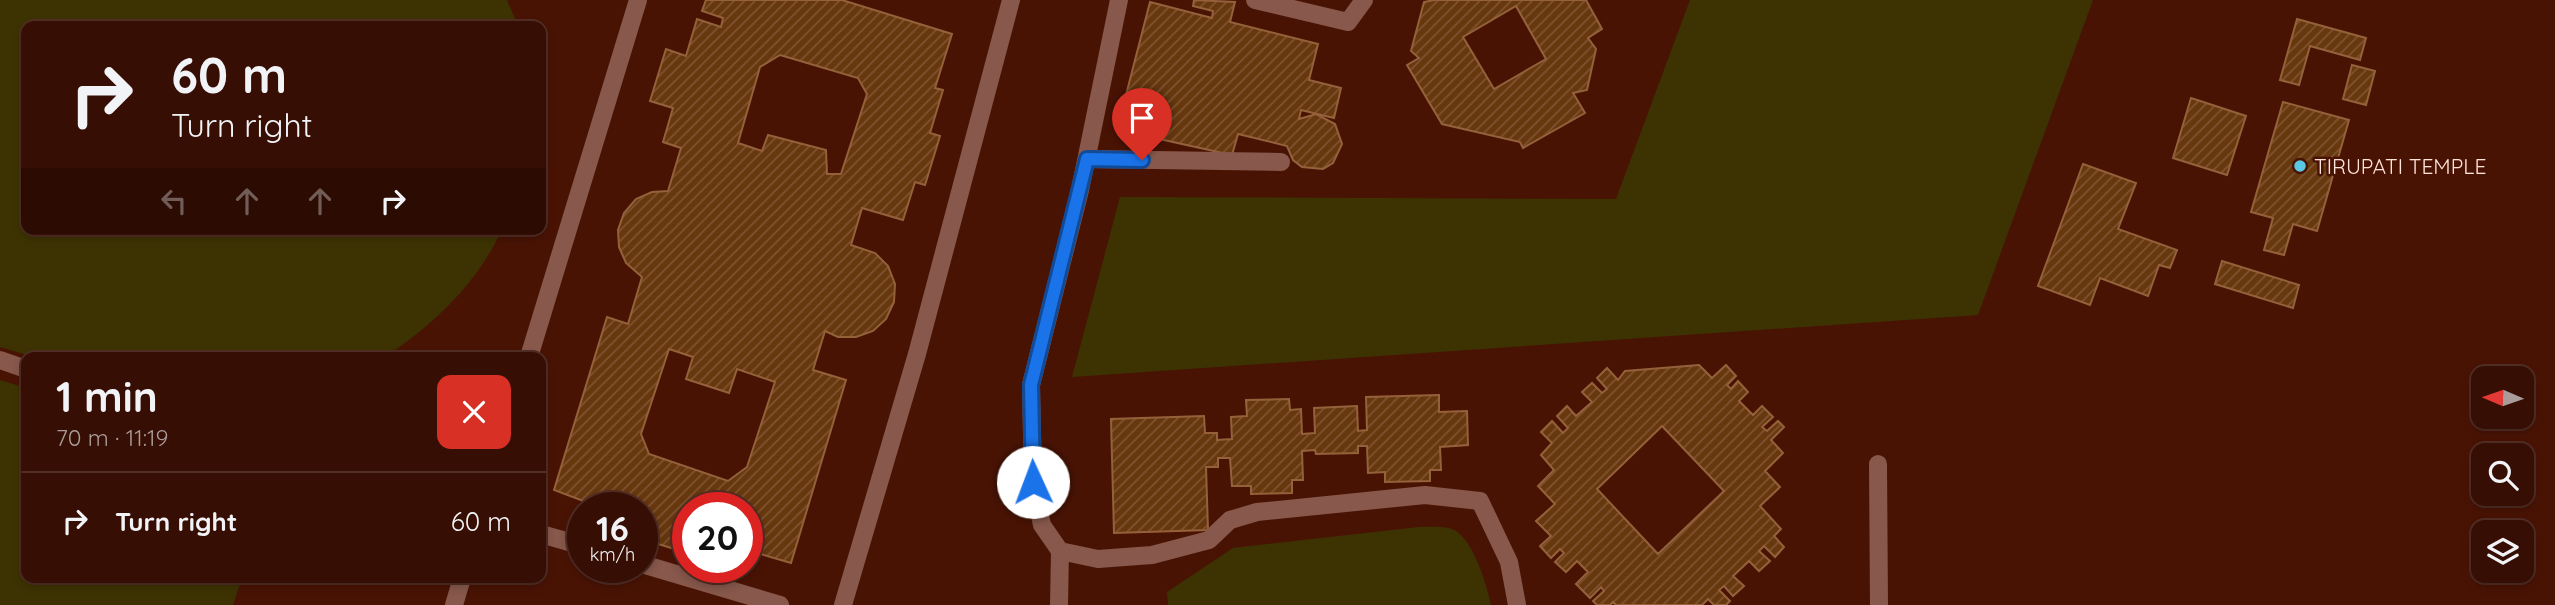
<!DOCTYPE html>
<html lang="en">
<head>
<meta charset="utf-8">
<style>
	body { margin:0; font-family:Quicksand,sans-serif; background:#421c12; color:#f1f3f6; height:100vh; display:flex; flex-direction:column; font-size:26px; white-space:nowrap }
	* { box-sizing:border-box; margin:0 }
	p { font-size:23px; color:#aa9c9a }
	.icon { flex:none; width:38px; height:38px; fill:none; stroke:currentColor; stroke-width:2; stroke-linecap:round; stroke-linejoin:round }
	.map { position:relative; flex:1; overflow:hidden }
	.sheet { position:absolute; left:21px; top:352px; width:525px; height:231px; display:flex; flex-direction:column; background:#370e03; border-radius:14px; box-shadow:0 4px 10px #0003,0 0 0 2px #512e25 }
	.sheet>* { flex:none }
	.top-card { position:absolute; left:21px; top:21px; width:525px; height:214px; border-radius:14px; box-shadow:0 4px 10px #0003,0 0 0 2px #512e25; background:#370e03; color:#f1f3f6; overflow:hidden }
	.needle { width:46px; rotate:272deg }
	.controls { position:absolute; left:2471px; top:366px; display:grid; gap:14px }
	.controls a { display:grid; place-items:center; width:63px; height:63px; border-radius:14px; background:#370e03; box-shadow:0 4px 10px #0003,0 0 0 2px #512e25; font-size:35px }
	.speed { position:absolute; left:567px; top:492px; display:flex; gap:14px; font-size:35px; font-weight:700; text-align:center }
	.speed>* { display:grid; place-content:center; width:91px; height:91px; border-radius:50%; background:#370e03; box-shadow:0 4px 10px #0003,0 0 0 2px #512e25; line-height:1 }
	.speed small { font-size:18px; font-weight:400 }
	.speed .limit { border:10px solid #d22; background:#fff; color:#111 }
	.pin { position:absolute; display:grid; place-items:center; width:60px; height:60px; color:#fff; margin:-72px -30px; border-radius:50% 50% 50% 0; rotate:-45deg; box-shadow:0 0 7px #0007 }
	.pin .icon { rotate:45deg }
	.me { position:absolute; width:77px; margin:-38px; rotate:358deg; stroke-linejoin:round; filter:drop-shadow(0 0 5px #0008) }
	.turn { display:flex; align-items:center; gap:24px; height:147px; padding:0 35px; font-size:32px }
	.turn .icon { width:91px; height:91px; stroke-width:2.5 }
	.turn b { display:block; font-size:49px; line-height:60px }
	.lanes { display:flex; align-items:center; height:66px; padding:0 35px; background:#0003; justify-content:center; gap:35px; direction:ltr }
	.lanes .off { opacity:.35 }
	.round { display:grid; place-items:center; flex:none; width:74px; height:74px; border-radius:14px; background:#421c12 }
	.headline { display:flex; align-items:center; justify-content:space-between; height:119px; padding:0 35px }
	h1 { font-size:42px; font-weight:800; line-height:52px }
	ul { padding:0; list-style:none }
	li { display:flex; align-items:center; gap:21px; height:98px; padding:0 35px; border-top:2px solid #512e25 }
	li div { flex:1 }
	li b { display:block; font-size:26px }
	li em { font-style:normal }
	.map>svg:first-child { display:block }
	.grass { fill:#3d3302 }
	.building { fill:url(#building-hatch); stroke:#95613b; stroke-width:2; fill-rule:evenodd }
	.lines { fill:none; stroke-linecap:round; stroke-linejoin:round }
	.service { stroke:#87584b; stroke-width:18 }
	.minor { stroke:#87584b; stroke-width:18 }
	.route-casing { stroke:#114b97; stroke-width:18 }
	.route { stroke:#1a73e8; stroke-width:12 }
	.poi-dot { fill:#58c8e4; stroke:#491304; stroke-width:2.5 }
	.labels { text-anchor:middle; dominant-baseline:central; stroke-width:5; stroke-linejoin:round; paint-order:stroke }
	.poi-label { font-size:21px; fill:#ffe2da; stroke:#491304; text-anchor:start }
</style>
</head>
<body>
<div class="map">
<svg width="2555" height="605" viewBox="0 0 2555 605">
	<defs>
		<pattern id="building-hatch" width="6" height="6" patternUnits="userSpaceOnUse" patternTransform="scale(1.75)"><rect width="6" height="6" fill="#67370e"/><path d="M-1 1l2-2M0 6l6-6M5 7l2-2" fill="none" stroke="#7e5430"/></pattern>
	</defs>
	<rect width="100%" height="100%" fill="#491304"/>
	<g class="grass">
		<path d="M0,0h507l11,26h-492v203h476c-24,54 -69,96 -117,128h-351l-34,-10z"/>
		<path d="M1690,0h403l-115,315 -906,62 48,-180 496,2z"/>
		<path d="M0,380l26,8v190h216l-9,27h-233z"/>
		<path d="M1419,527c10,0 23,-1 33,2 20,7 35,56 39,76h-323l-1,-13 66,-44z"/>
	</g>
	<g class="building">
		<path d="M706,0h136l110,34 -17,54 8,2 -13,43 10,3 -15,49 -10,-3 -12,38 -41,-12 -11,37 24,8 13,13 7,18 -1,18 -8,17 -13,12 -17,6h-18l-13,-6 -12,39 33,10 -55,183 -44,-13v-42h-59v32l-4,12 -42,-13v-31h-40l-48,-18 53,-173 21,7 14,-47 -16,-14 -7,-16 -1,-17 6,-17 12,-14 16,-7 16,-1 13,-43 -18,-6 10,-34 -23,-7 16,-52 20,7 11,-37 24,8 2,-9 -21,-7zM780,55l78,23 9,16 -26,80h-14l-1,-24 -58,-15 -6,16 -24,-8 22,-76zM669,349l24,8 -7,22 43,14 8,-24 38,13 -28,85 -19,14 -79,-27 -8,-20z"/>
		<path d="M1194,0l41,2 -5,20 88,22 -9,36 32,8 -7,30 -33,-8 -2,9 17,-5 19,10 7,20 -9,19 -10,6 -21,-2 -9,-7 -6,-14 -49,-12 -6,21 -109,-24 7,-28 17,4 1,-6 -22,-6 24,-93 62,16 1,-7 -20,-5z"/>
		<path d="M1434,0h152l16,29 -14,9 8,11 -9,41 -14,3 12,20 -62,35 -3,-6 -78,-18 -35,-59 12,-7 -8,-7 13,-49zM1516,6l30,53 -52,30 -31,-52z"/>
		<path d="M2297,19l69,19 -6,22 -50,-14 -11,39 -19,-5z"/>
		<path d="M2352,65l23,6 -9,34 -23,-6z"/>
		<path d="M2191,98l55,18 -19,59 -54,-17z"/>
		<path d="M2283,102l66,18 -32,111 -24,-7 -9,31 -20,-5 9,-32 -22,-6z"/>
		<path d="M2083,164l53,19 -18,46 59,21 -7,18 -11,-3 -11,31 -48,-18 -10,27 -52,-19z"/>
		<path d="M2222,261l77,24 -6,23 -78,-24z"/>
		<path d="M1699,365l13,13 14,-13 10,11 -9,9 4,4 7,-8 10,11 -9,9 14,14 9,-9 11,11 -11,10 5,4 11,-10 6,6 -13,13 12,13 -18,18 15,16 -20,19 21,23 -7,7 10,11 -9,10 -11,-11 -5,5 11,10 -11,10 -10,-10 -16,15 11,10 -11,10 -9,-10 -5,4 11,11 -4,4h-12l-6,-6 -6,6h-86l-3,-3 -3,3h-13l-4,-4 11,-10 -3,-4 -11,11 -14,-14 12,-12 -11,-11 -11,11 -11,-10 9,-9 -4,-4 -9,9 -11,-12 11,-10 -15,-15 19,-17 -17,-18 16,-16 -13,-15 11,-12 -11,-11 11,-11 11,12 5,-5 -11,-12 10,-10 9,10 16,-14 -10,-10 10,-9 10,10 5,-4 -10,-11 10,-10 11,12 7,-9zM1662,426l62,65 -66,63 -61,-65z"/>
		<path d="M1439,395v17l28,-1 1,34 -28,2 1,23h-11v11l-45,1v-10l-17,1 -1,-27h-9v7l-42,1 -1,-4 -13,1 1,29h-11v13l-41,1v-8h-19l-2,-28h-12v9h-12l2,63 -94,3 -3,-114 93,-3 1,17h12v7l15,-1 -1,-22 16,-1 -1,-16 43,-1 1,11 11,-1 1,25 13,-1 -1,-25 43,-2 1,25 9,-1 -1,-33z"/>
	</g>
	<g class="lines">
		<g class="service">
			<path d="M1119,0l-39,190 -49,195 2,97 9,43 18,26 38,8 54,-4 57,-15 21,-20 27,-8 168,-17 55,6 29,61 8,43"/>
			<path d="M1255,0l93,22 16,-22"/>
			<path d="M1087,159l194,3"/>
			<path d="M529,357l109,-357"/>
			<path d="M0,360l26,9"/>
			<path d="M541,534l42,12"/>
			<path d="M642,564l138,41"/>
			<path d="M454,605l8,-27"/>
			<path d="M843,605l74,-251 94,-354"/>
			<path d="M1059,605l1,-54"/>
		</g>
		<path class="minor" d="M1878,464l1,141"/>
	</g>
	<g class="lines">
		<g class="route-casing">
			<path id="route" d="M1033,482l-2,-97 56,-226 55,1"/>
		</g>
		<use href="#route" class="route"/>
	</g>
	<circle class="poi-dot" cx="2300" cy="166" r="7"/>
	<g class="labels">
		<g class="poi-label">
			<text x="2314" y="166">TIRUPATI TEMPLE</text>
		</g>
	</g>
</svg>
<div class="controls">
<a><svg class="needle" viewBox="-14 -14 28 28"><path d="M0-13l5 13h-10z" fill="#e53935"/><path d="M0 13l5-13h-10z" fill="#aa9c9a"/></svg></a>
<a><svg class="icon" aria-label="search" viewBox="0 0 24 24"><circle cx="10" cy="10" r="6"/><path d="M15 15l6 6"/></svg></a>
<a><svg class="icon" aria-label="layers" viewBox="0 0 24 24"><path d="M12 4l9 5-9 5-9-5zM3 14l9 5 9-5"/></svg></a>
</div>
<div class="speed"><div>16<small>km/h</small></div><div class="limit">20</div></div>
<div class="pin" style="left:1142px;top:160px;background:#d93025"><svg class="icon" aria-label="arrive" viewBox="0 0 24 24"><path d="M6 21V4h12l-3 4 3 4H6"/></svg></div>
<svg class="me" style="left:1033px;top:482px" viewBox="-20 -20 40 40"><circle r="19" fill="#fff"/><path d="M0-13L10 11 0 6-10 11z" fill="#1a73e8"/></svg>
<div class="top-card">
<div class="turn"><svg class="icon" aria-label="right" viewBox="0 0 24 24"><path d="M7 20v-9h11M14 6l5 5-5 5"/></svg><div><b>60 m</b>Turn right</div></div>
<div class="lanes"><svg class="icon off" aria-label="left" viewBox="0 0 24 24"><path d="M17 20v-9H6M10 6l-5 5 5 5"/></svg><svg class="icon off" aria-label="ahead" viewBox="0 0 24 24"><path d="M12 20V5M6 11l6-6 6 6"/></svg><svg class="icon off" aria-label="ahead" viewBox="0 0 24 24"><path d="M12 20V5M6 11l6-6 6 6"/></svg><svg class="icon" aria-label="right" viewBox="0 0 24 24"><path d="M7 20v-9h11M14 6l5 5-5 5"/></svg></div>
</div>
<section class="sheet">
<div class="headline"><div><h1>1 min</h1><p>70 m · 11:19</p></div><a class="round" style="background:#d93025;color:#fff"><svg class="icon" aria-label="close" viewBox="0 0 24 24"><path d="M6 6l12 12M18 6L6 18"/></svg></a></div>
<ul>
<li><svg class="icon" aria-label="right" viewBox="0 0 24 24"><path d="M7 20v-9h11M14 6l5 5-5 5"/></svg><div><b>Turn right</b></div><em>60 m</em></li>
</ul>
</section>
</div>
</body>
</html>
